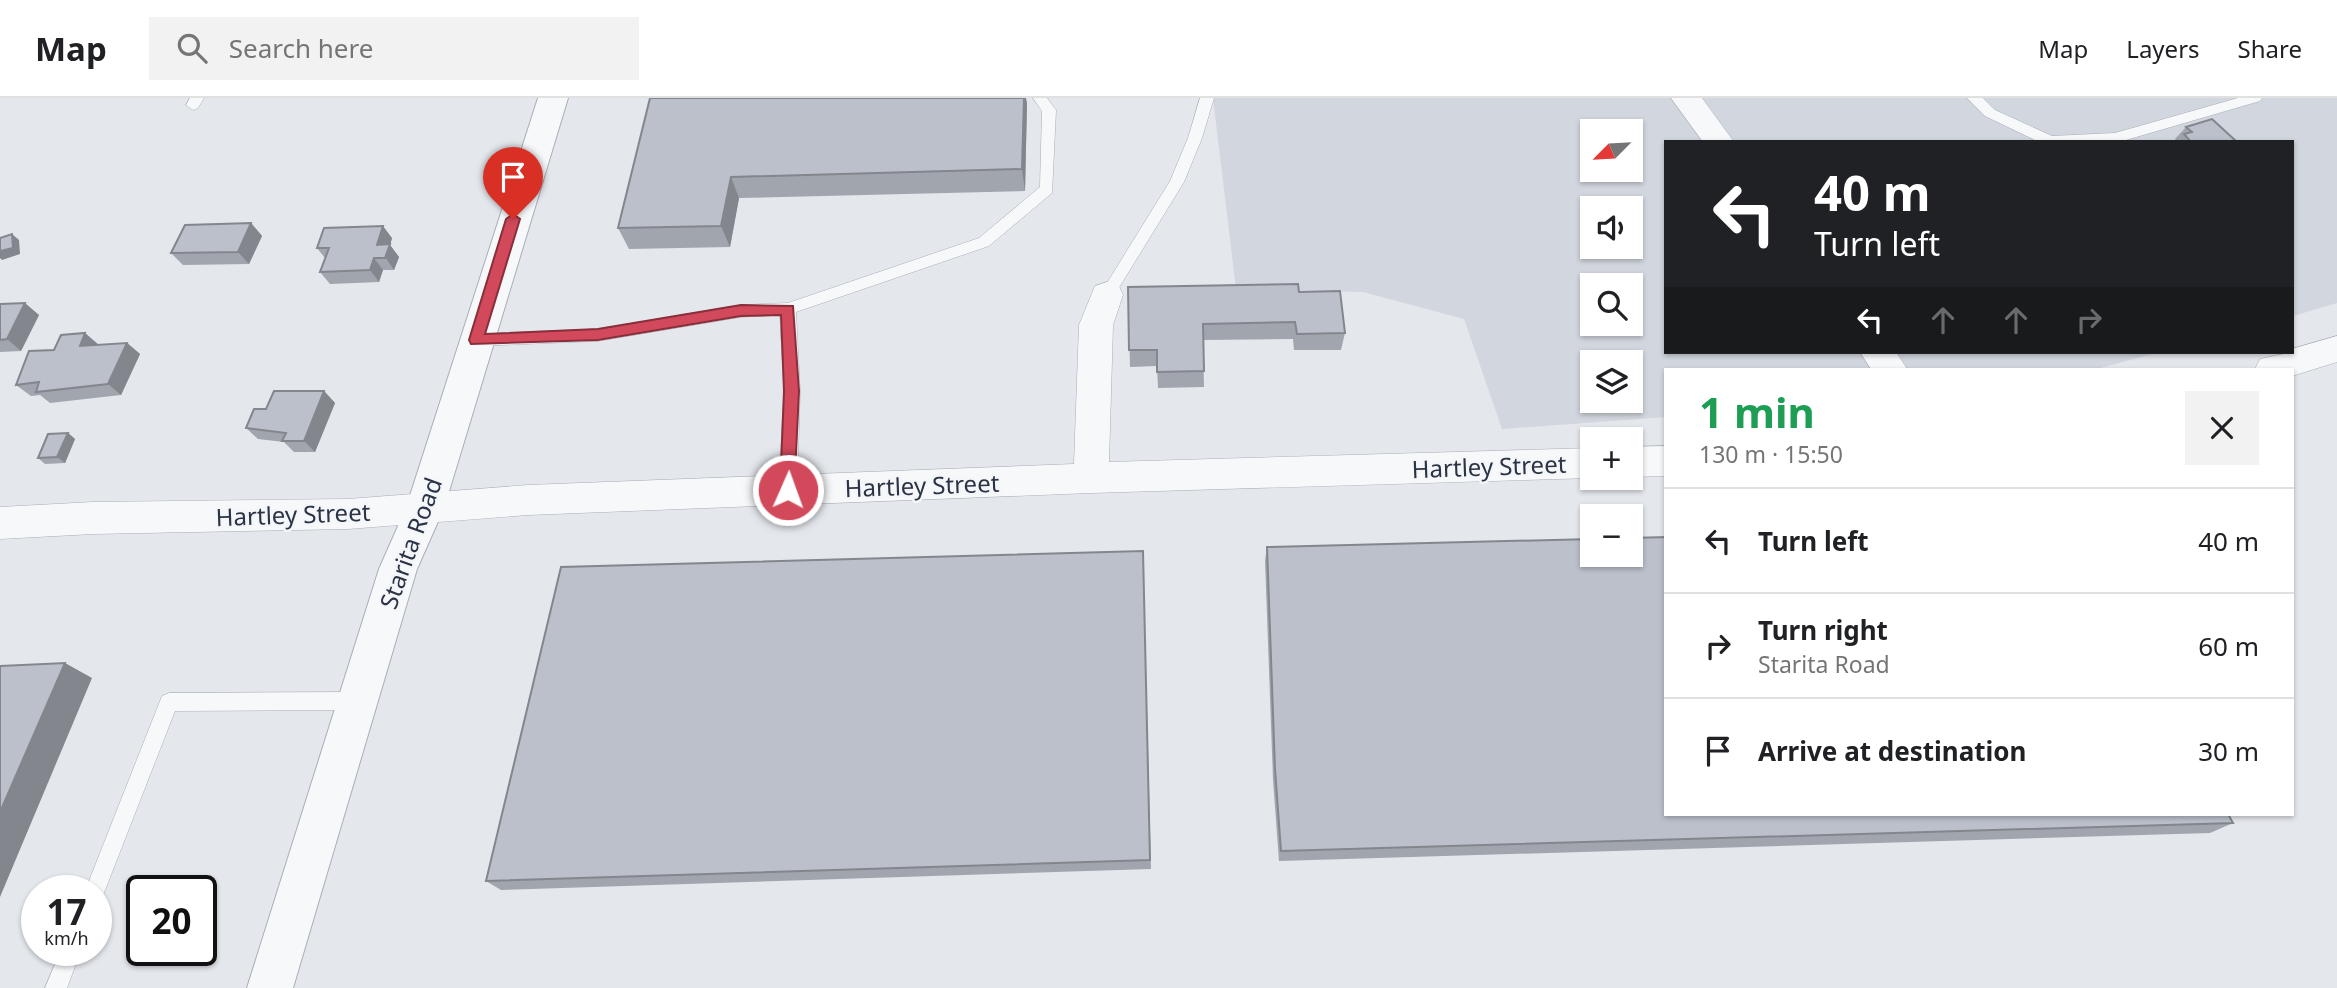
<!DOCTYPE html>
<html lang="en">
<head>
<meta charset="utf-8">
<style>
	body { margin:0; font-family:"Noto Sans",sans-serif; background:#f2f2f2; color:#202124; height:100vh; display:flex; flex-direction:column; font-size:26px; white-space:nowrap }
	* { box-sizing:border-box; margin:0 }
	p { font-size:23px; color:#757577 }
	.icon { flex:none; width:38px; height:38px; fill:none; stroke:currentColor; stroke-width:2; stroke-linecap:round; stroke-linejoin:round }
	.map { position:relative; flex:1; overflow:hidden }
	.panel { position:absolute; left:1664px; top:270px; width:630px; height:448px; display:flex; flex-direction:column; background:#fff; border-radius:0px; box-shadow:0 2px 5px #0004 }
	.panel>* { flex:none }
	.top-card { position:absolute; left:1664px; top:42px; width:630px; height:214px; border-radius:0px; box-shadow:0 2px 5px #0004; background:#202124; color:#fff; overflow:hidden }
	.needle { width:46px; rotate:246deg }
	.buttons { position:absolute; left:1580px; top:21px; display:grid; gap:14px }
	.buttons a { display:grid; place-items:center; width:63px; height:63px; border-radius:0px; background:#fff; box-shadow:0 2px 5px #0004; font-size:35px }
	.speed { position:absolute; left:21px; top:777px; display:flex; gap:14px; font-size:35px; font-weight:700; text-align:center }
	.speed>* { display:grid; place-content:center; width:91px; height:91px; border-radius:50%; background:#fff; box-shadow:0 2px 5px #0004; line-height:1 }
	.speed small { font-size:18px; font-weight:400 }
	.speed .limit { border:4px solid #111; border-radius:10px; background:#fff; color:#111 }
	.pin { position:absolute; display:grid; place-items:center; width:60px; height:60px; color:#fff; margin:-72px -30px; border-radius:50% 50% 50% 0; rotate:-45deg; box-shadow:0 0 7px #0007 }
	.pin .icon { rotate:45deg }
	.me { position:absolute; width:77px; margin:-38px; rotate:2deg; stroke-linejoin:round; filter:drop-shadow(0 0 5px #0008) }
	.turn { display:flex; align-items:center; gap:24px; height:147px; padding:0 35px; font-size:32px }
	.turn .icon { width:91px; height:91px; stroke-width:2.5 }
	.turn b { display:block; font-size:49px; line-height:60px }
	.lanes { display:flex; align-items:center; height:66px; padding:0 35px; background:#0003; justify-content:center; gap:35px; direction:ltr }
	.lanes .off { opacity:.35 }
	.round { display:grid; place-items:center; flex:none; width:74px; height:74px; border-radius:0px; background:#f2f2f2 }
	.overview { display:flex; align-items:center; justify-content:space-between; height:119px; padding:0 35px }
	h1 { font-size:42px; font-weight:700; line-height:52px; color:#1e9e55 }
	ul { padding:0; list-style:none }
	li { display:flex; align-items:center; gap:21px; height:105px; padding:0 35px; border-top:2px solid #e0e0e0 }
	li div { flex:1 }
	li b { display:block; font-size:26px }
	li em { font-style:normal }
	header { display:flex; align-items:center; gap:42px; box-sizing:border-box; height:98px; padding:0 35px; background:#fff; border-bottom:2px solid #e0e0e0 }
	header strong { font-size:33px }
	nav { display:flex; gap:38px; margin-inline-start:auto; font-size:24px }
	.search { width:490px; height:63px; background:#f2f2f2; display:flex; align-items:center; gap:18px; box-sizing:border-box; padding:0 24px; border-radius:0px; color:#757577; font-size:26px }
	.map>svg:first-child { display:block }
	.built { fill:#d2d6de; fill-rule:evenodd }
	.lines { fill:none; stroke-linecap:round; stroke-linejoin:round }
	.service-casing { stroke:#a9aeb7; stroke-width:1 }
	.minor-casing { stroke:#a9aeb7; stroke-width:1 }
	.tertiary-casing { stroke:#a9aeb7; stroke-width:2 }
	.service { fill:#f7f8fa; fill-rule:evenodd }
	.minor { fill:#f7f8fa; fill-rule:evenodd }
	.tertiary { fill:#f7f8fa; fill-rule:evenodd }
	.wall { fill:#a1a5ae }
	.shaded-wall { fill:#83868d }
	.building { fill:#bbc0ca; stroke:#83868d; stroke-width:2 }
	.route { fill:#d1495b; stroke:#882f3b; stroke-width:2 }
	.labels { text-anchor:middle; dominant-baseline:central; stroke-width:5; stroke-linejoin:round; paint-order:stroke }
	.street-label { font-size:24px; fill:#2b3445; stroke:#f4f6f9 }
</style>
</head>
<body>
<header>
<strong>Map</strong>
<div class="search"><svg class="icon" aria-label="search" viewBox="0 0 24 24"><circle cx="10" cy="10" r="6"/><path d="M15 15l6 6"/></svg>Search here</div>
<nav><a>Map</a><a>Layers</a><a>Share</a></nav>
</header>
<div class="map">
<svg width="2337" height="890" viewBox="0 0 2337 890">
	<rect width="100%" height="100%" fill="#e4e7ec"/>
	<path class="built" d="M1213,0h1124v205l-44,13 -1,-174h-626v210h494l-64,17h-430v48l-164,12 -38,-110 -101,-27 -127,-3zM1592,33h39v39h-39zM1592,110h39v39h-39zM1592,187h39v39h-39zM1592,264h39v39h-39z"/>
	<g class="lines">
		<g class="service-casing">
			<g id="service">
				<path d="M190,0h14l-6,10 -5,2 -7,-5z"/>
				<path d="M1033,0h14l9,12 -4,83 -63,53 -193,66 4,79 -3,99 -3,5 -6,2 -6,-2 -3,-5 5,-99 -4,-76 -39,2 -143,24 -122,5 -8,-6 8,-6 122,-5 143,-24 47,-2 191,-65 61,-51 2,-76z"/>
				<path d="M1200,0h14l-12,40 -18,44 -72,117h-10l-3,-4 3,-4 68,-110 18,-43z"/>
				<path d="M1967,0h16l12,12 57,26 63,-3 123,-35h24l-2,3 -141,41h-80l-54,-26z"/>
				<path d="M357,594l7,3 2,6 -2,6 -7,3 -182,1 -73,187 -6,3v-10h-11l77,-195 7,-3z"/>
				<path d="M61,852h20l-14,38h-22z"/>
			</g>
		</g>
		<g class="minor-casing">
			<g id="minor">
				<path d="M1671,0h31l32,44h-31z"/>
				<path d="M1107,184l12,4 4,9 -10,30 -4,137 483,-14v30l-501,15 -563,22 -180,14 -255,5 -93,5v-32l93,-5 255,-3 180,-14 546,-21 5,-139 16,-39z"/>
				<path d="M2337,238v26l-45,14v-7h-37l5,-10 32,-7v-3z"/>
				<path d="M1860,254h36l11,17h-36z"/>
				<path d="M1666,348v30l-35,1v-30z"/>
			</g>
		</g>
		<g class="tertiary-casing">
			<path id="tertiary" d="M538,0h30l-124,410 -27,61 -124,419h-46l132,-419 27,-61z"/>
		</g>
		<use href="#service" class="service"/>
		<use href="#minor" class="minor"/>
		<use href="#tertiary" class="tertiary"/>
	</g>
	<g class="wall">
		<path d="M650,0l377,5 -2,88 -286,7 -9,49 -101,2 -11,-21z"/>
		<path d="M2186,29l51,15h-60l-2,-3z"/>
		<path d="M251,125l11,13 -13,28 -66,1 -12,-12z"/>
		<path d="M392,140l-2,7 9,12 -5,13h-11l-4,12 -49,2 -10,-12 5,-14 -8,-10z"/>
		<path d="M1128,189l171,5 46,41 -4,17h-47l-1,-11 -90,1 1,47 -46,1 -1,-22 -27,1z"/>
		<path d="M0,206l39,11 -18,36 -21,1z"/>
		<path d="M85,235l13,12 29,-2 13,11 -19,41 -71,8 -10,-8 -9,1 -15,-11z"/>
		<path d="M324,293l11,12 -20,49h-21l-10,-10 -26,-3 -12,-11 20,-19z"/>
		<path d="M68,335l7,6 -10,24 -20,1 -7,-6z"/>
		<path d="M1267,449l966,276 -23,10 -931,28 -6,-81 -8,-219z"/>
		<path d="M1143,453l8,318 -650,21 -15,-9z"/>
	</g>
	<g class="shaded-wall">
		<path d="M1024,0h2l1,5 -2,88 -3,-22z"/>
		<path d="M731,79l8,21 -9,49 -9,-21z"/>
		<path d="M251,125l11,13 -13,28 -11,-12z"/>
		<path d="M383,128l9,12 -2,7 9,12 -5,13 -17,-25z"/>
		<path d="M12,136l7,6 1,14 -18,6 -2,-2v-7z"/>
		<path d="M374,160l9,12 -4,12 -9,-12z"/>
		<path d="M25,205l14,12 -18,36 -14,-12z"/>
		<path d="M85,235l14,12 -19,1z"/>
		<path d="M127,245l13,11 -19,41 -13,-11z"/>
		<path d="M324,293l11,12 -20,49 -11,-11z"/>
		<path d="M68,335l7,6 -10,24 -8,-6z"/>
		<path d="M65,565l27,15 -92,219v-85z"/>
	</g>
	<g class="building">
		<path d="M650,0h374l-2,71 -291,8 -10,49 -103,2z"/>
		<path d="M2212,21l25,23h-46l-7,-8 8,-2 -6,-5z"/>
		<path d="M251,125l-13,29 -67,1 14,-28z"/>
		<path d="M383,128l-6,19 13,-1 -5,14h-11l-4,12 -50,2 9,-24h-12l7,-20z"/>
		<path d="M12,136l1,14 -13,3v-13z"/>
		<path d="M1298,186l1,8 41,-1 5,42 -48,1 -2,-12 -92,2 1,47 -47,1v-22h-28l-1,-63z"/>
		<path d="M25,205l-18,36 -7,1v-36z"/>
		<path d="M85,235l-5,13 47,-3 -19,41 -72,8 3,-10 -23,3 13,-34 25,-1 7,-15z"/>
		<path d="M274,293h50l-20,50h-22l4,-8 -40,-5 8,-19h12z"/>
		<path d="M68,335l-11,24 -19,1 10,-24z"/>
		<path d="M1666,439v277h562l5,9 -952,28 -6,-82 -8,-222 325,-8v16h39v-17z"/>
		<path d="M1143,453l7,309 -664,21 75,-314z"/>
		<path d="M65,565l-65,149v-146z"/>
	</g>
	<path class="route" d="M513,116l7,5 -35,115 113,-5 143,-24 52,1 6,85 -5,104 -6,2 -8,-7 4,-99 -3,-76 -40,1 -143,24 -127,4 -2,-4 37,-121z"/>
	<g class="labels">
		<g class="street-label">
			<text transform="translate(1489 368) rotate(-2)">Hartley Street</text>
			<text transform="translate(922 387) rotate(-2)">Hartley Street</text>
			<text transform="translate(293 416) rotate(-2)">Hartley Street</text>
			<text transform="translate(410 445) rotate(-70)">Starita Road</text>
		</g>
	</g>
</svg>
<div class="buttons">
<a><svg class="needle" viewBox="-14 -14 28 28"><path d="M0-13l5 13h-10z" fill="#e53935"/><path d="M0 13l5-13h-10z" fill="#757577"/></svg></a>
<a><svg class="icon" aria-label="sound" viewBox="0 0 24 24"><path d="M4 9h4l5-4v14l-5-4H4zM17 9q2 3 0 6"/></svg></a>
<a><svg class="icon" aria-label="search" viewBox="0 0 24 24"><circle cx="10" cy="10" r="6"/><path d="M15 15l6 6"/></svg></a>
<a><svg class="icon" aria-label="layers" viewBox="0 0 24 24"><path d="M12 4l9 5-9 5-9-5zM3 14l9 5 9-5"/></svg></a>
<a>+</a>
<a>−</a>
</div>
<div class="speed"><div>17<small>km/h</small></div><div class="limit">20</div></div>
<div class="pin" style="left:513px;top:121px;background:#d93025"><svg class="icon" aria-label="arrive" viewBox="0 0 24 24"><path d="M6 21V4h12l-3 4 3 4H6"/></svg></div>
<svg class="me" style="left:788px;top:392px" viewBox="-20 -20 40 40"><circle r="17" fill="#d1495b" stroke="#fff" stroke-width="3"/><path d="M0-11L8 9 0 5-8 9z" fill="#fff"/></svg>
<div class="top-card">
<div class="turn"><svg class="icon" aria-label="left" viewBox="0 0 24 24"><path d="M17 20v-9H6M10 6l-5 5 5 5"/></svg><div><b>40 m</b>Turn left</div></div>
<div class="lanes"><svg class="icon" aria-label="left" viewBox="0 0 24 24"><path d="M17 20v-9H6M10 6l-5 5 5 5"/></svg><svg class="icon off" aria-label="ahead" viewBox="0 0 24 24"><path d="M12 20V5M6 11l6-6 6 6"/></svg><svg class="icon off" aria-label="ahead" viewBox="0 0 24 24"><path d="M12 20V5M6 11l6-6 6 6"/></svg><svg class="icon off" aria-label="right" viewBox="0 0 24 24"><path d="M7 20v-9h11M14 6l5 5-5 5"/></svg></div>
</div>
<section class="panel">
<div class="overview"><div><h1>1 min</h1><p>130 m · 15:50</p></div><a class="round"><svg class="icon" aria-label="close" viewBox="0 0 24 24"><path d="M6 6l12 12M18 6L6 18"/></svg></a></div>
<ul>
<li><svg class="icon" aria-label="left" viewBox="0 0 24 24"><path d="M17 20v-9H6M10 6l-5 5 5 5"/></svg><div><b>Turn left</b></div><em>40 m</em></li>
<li><svg class="icon" aria-label="right" viewBox="0 0 24 24"><path d="M7 20v-9h11M14 6l5 5-5 5"/></svg><div><b>Turn right</b><p>Starita Road</p></div><em>60 m</em></li>
<li><svg class="icon" aria-label="arrive" viewBox="0 0 24 24"><path d="M6 21V4h12l-3 4 3 4H6"/></svg><div><b>Arrive at destination</b></div><em>30 m</em></li>
</ul>
</section>
</div>
</body>
</html>
